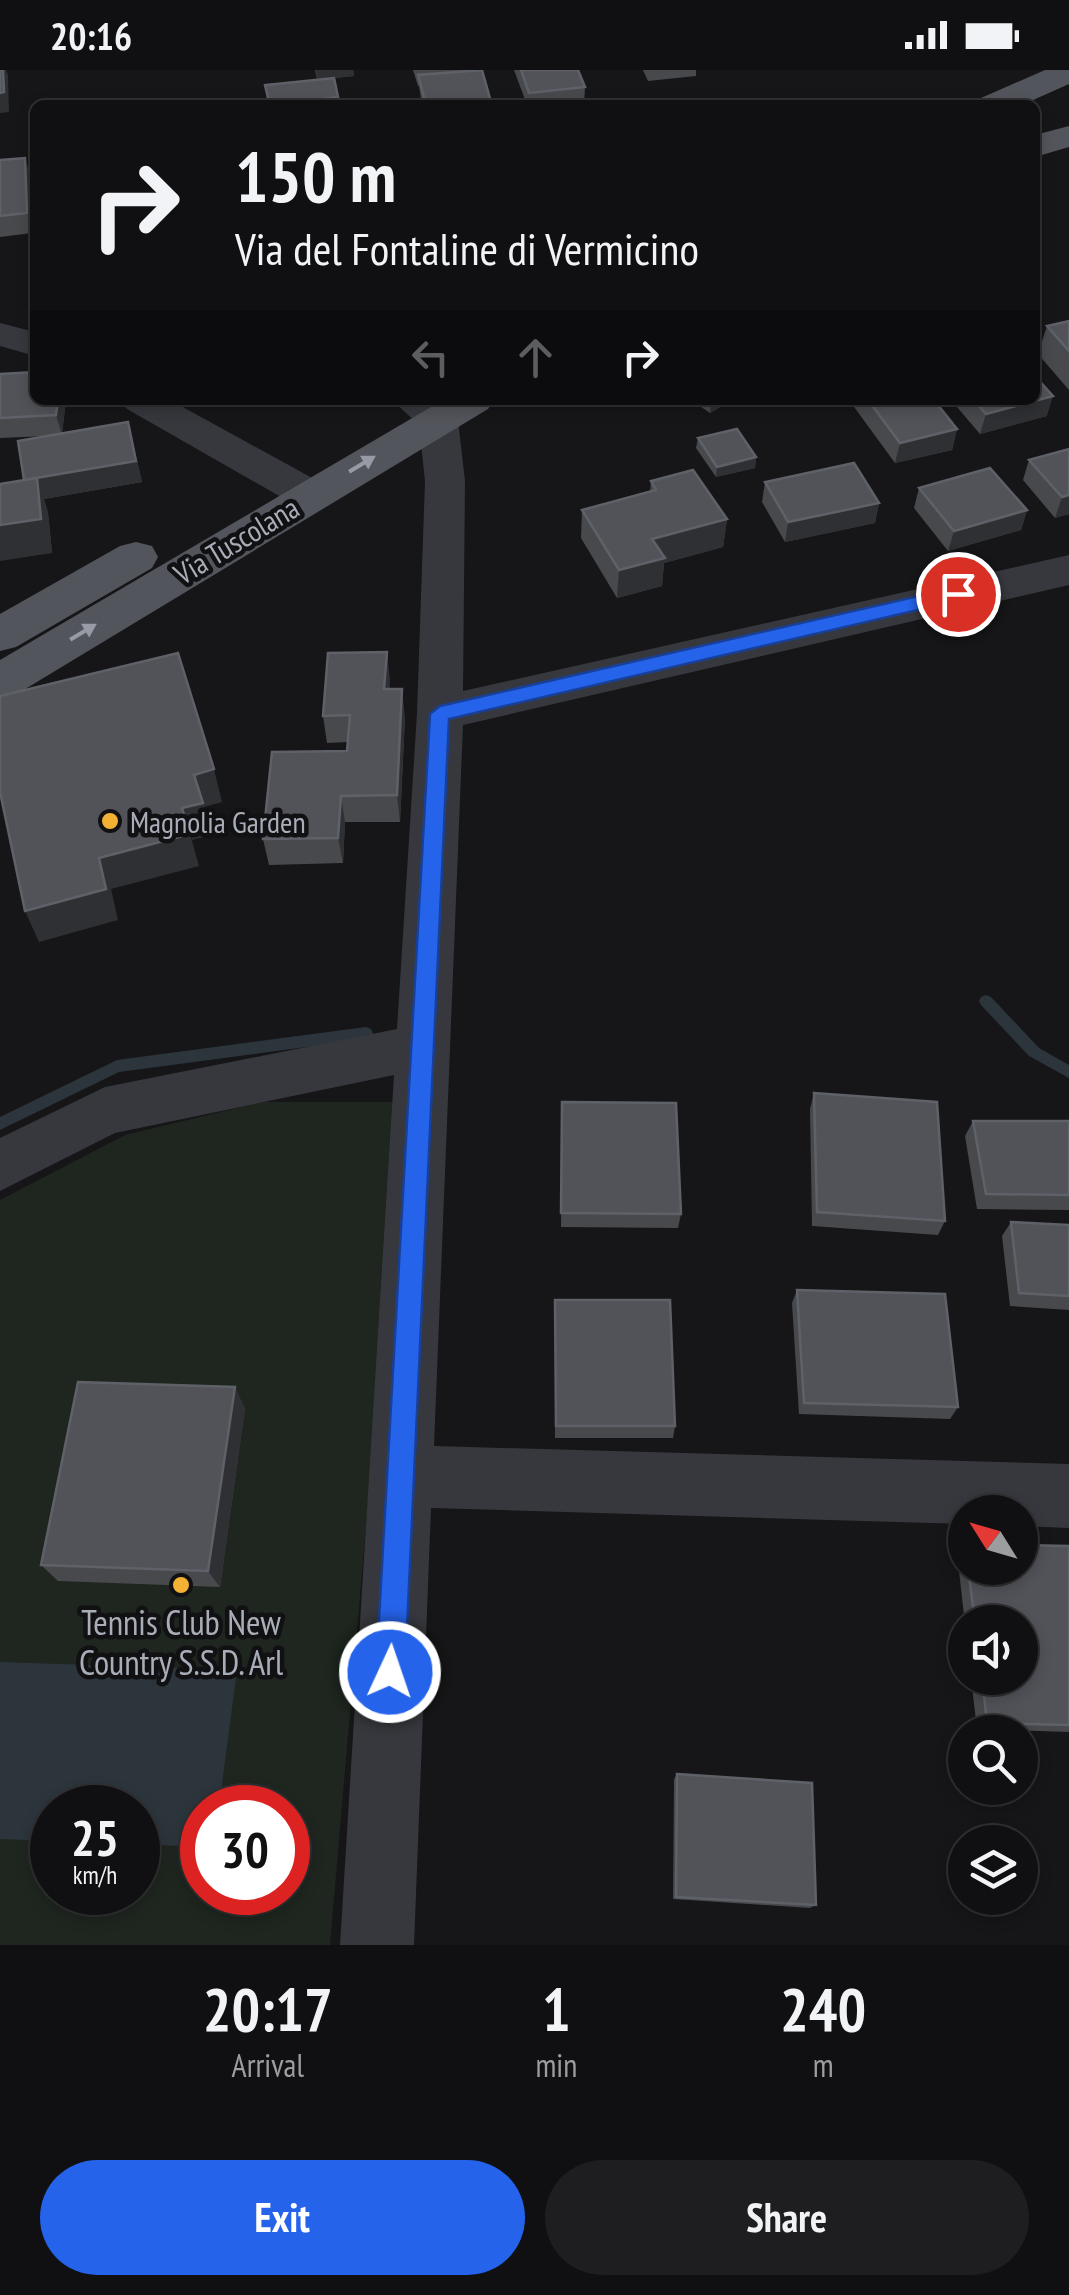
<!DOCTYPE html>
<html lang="en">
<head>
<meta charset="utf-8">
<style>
	body { margin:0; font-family:"PT Sans Narrow",sans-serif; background:#1e1e20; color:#f1f3f6; height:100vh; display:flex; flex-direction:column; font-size:38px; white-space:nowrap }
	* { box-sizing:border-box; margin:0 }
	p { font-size:32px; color:#9c9d9f }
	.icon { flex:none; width:55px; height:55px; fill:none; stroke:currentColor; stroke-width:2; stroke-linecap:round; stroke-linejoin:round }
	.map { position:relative; height:1875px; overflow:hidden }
	.drawer { display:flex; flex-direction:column; background:#101012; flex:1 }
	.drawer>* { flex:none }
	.banner { position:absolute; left:30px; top:30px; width:1010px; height:305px; border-radius:15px; box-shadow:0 5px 15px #0003,0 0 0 2px #303032; background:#101012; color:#f1f3f6; overflow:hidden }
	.needle { width:65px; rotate:307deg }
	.buttons { position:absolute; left:948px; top:1425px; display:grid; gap:20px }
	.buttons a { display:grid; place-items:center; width:90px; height:90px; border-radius:50%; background:#101012; box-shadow:0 5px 15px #0003,0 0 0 2px #303032; font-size:50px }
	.speed { position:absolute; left:30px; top:1715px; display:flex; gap:20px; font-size:50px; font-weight:700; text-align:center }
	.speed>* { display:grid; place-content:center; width:130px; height:130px; border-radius:50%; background:#101012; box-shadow:0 5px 15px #0003,0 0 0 2px #303032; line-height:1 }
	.speed small { font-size:25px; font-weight:400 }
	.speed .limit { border:15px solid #d22; background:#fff; color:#111 }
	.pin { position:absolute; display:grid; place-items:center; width:85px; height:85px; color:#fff; margin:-42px; border:5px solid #fff; border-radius:50%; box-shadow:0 2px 10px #0007 }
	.me { position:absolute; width:110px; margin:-55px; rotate:3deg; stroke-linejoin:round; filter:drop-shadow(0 0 8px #0008) }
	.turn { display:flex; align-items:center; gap:35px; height:210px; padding:0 40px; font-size:45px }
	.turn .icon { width:130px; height:130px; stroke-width:2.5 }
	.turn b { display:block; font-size:70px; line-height:85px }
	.lanes { display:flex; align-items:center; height:95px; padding:0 40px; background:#0003; justify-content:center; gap:50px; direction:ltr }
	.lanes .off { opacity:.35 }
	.eta { display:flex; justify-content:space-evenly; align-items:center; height:170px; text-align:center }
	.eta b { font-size:60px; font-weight:700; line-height:70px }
	.primary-button { display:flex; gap:20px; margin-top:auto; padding:20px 40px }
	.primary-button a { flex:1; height:115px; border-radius:60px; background:#2563eb; color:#fff; font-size:40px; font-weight:700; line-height:115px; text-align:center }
	.primary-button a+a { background:#1e1e20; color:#f1f3f6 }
	.status { display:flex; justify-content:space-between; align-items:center; height:70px; padding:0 50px; background:#101012; direction:ltr }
	.status svg { height:28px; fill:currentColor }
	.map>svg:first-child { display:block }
	.green { fill:#1e261f; fill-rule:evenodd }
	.water { fill:#2c353c }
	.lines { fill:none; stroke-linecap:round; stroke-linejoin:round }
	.stream { fill:#2c353c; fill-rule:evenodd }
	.minor { fill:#37383d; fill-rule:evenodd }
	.major { fill:#53555c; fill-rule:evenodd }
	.wall { fill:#47494d }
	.shaded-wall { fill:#2f3033 }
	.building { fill:#525359; stroke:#5f6168; stroke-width:2.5 }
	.oneway { fill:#979ba6 }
	.route { fill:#2563eb; stroke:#184099; stroke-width:2.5 }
	.poi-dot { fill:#f2b134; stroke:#111113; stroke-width:4 }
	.labels { text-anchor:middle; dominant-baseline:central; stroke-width:9; stroke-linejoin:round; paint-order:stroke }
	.street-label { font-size:30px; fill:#a8adb8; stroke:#111113 }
	.poi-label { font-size:30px; fill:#a8adb8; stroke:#111113; text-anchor:start }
	.near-poi-label { font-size:35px; fill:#a8adb8; stroke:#111113 }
</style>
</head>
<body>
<div class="status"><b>20:16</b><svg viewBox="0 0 49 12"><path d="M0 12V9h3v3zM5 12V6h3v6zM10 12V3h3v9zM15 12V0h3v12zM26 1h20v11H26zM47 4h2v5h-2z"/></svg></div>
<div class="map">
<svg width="1069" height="1875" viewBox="0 0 1069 1875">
	<rect width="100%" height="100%" fill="#161618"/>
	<path class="green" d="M262,1032h134l-16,261 -50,582h-330v-745l125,-65zM52,1738h86v84h-86zM202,1738h86v84h-86z"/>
	<path class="water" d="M0,1592l237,8 -18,137 -17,1v39l-64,-3v-36h-86v33l-52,-2z"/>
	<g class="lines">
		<g class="stream">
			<path d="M986,925l5,2 48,51 30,17v13l-40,-22 -48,-51 -2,-4 2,-4z"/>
			<path d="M366,957l5,2 2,4 -2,4 -5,2 -247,33 -119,58v-13l117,-57z"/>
		</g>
		<g class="minor">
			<path d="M0,253l35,9v24l-35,-10z"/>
			<path d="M121,330h49l155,85 6,10 -6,10 -15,4 -15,-4 -168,-96z"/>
			<path d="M392,330h45l21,20 7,61 -2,210 606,-136v30l-606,140 -29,721 635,18v64l-49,-2v-14h-55v12l-534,-16 -17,437h-74l54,-870 -279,58 -115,58v-53l105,-51 292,-58 20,-316 8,-232 -6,-56z"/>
		</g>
		<g class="major">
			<path d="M1045,0h24v14l-47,21h-46l5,-7z"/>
			<path d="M1069,56v21l-34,10v-22z"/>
			<path d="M443,330h51l-6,9 -471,285 -17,5v-39z"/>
			<path d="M136,472l16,4 6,11 -6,11 -136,79 -16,4v-37l120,-68z"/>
		</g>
	</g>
	<g class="wall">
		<path d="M315,0h38l1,6 -20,2 5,27h-71l-3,-20 52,-6z"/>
		<path d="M413,0h69l9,35h-69l-3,-19h-1z"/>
		<path d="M514,0h64l7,17 -1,18h-57z"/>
		<path d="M643,0h53v6l-48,5z"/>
		<path d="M0,90l31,18 1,55 -32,4z"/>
		<path d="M1069,251v69l-31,-36 9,-28z"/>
		<path d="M0,304l66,26 -4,33 66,-11 14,60 -98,17 4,14 4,40 -28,-73 22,-44 -46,2z"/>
		<path d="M691,330h41l-22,13z"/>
		<path d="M849,330h85l23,29 -5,21 -57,13z"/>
		<path d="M951,330h84l12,16 -67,18z"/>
		<path d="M698,368l58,19 -1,11 -39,9 -20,-29z"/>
		<path d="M1069,379v65l-14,4 -32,-38 6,-20z"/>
		<path d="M651,411l76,38 -4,28 -59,16 -2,23 -45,12 -36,-60 1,-28 68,-18z"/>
		<path d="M765,412l114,21 -4,20 -90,19 -23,-40z"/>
		<path d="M919,418l108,22 -6,20 -73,21 -34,-43z"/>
		<path d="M387,582l2,37 16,28 -5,105h-55l-2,41 -74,2 -6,-26 84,-88 1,-9 -21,1 -4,-27z"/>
		<path d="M814,1023l131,128 -7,14 -126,-9 -2,-117z"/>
		<path d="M562,1032l119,112 -3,14 -117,-1z"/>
		<path d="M973,1051h96v89l-92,-1 -12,-73z"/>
		<path d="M1011,1152l58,3v85l-59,-4 -8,-70z"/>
		<path d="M797,1220l161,117 -8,12 -151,-5 -7,-111z"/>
		<path d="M555,1230l120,126 -2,12h-118z"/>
		<path d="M245,1338l-25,179 -162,-6 -17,-16z"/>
		<path d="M965,1474v24h55l49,-22v186l-92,-3 -6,-51h49v-56h-55v2l-8,-71z"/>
		<path d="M677,1704l139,131 -6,3 -137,-9 1,-120z"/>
	</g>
	<g class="shaded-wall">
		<path d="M3,0h3l2,5 1,37 -9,1v-20z"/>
		<path d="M316,0h37l1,6 -37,4z"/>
		<path d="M288,31v4h-19v-3z"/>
		<path d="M25,88l6,20 1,55 -5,-20z"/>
		<path d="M1053,326l-6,20 -67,18 6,-20z"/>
		<path d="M58,330h8l-4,35 -6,-20z"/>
		<path d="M715,330h17l-22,13 1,-10z"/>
		<path d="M128,352l14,60 -98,17 4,14 4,40 -52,8v-36l24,-44z"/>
		<path d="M957,359l-5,21 -57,13 5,-20z"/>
		<path d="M756,387l-1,11 -39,9 1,-10z"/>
		<path d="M1069,425v19l-14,4 7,-21z"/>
		<path d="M879,433l-4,20 -90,19 3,-20z"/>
		<path d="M1027,440l-6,20 -73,21 6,-20z"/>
		<path d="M727,449l-4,28 -59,16 -2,23 -45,12 2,-28 33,-31z"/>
		<path d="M387,582l3,28 -2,37 -4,-28z"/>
		<path d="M402,619l3,28 -5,105 -3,-27z"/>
		<path d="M214,699l8,33 -18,5 8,28 -20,5 -10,-32 12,-33z"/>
		<path d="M341,726l4,26 -2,41 -5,-25z"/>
		<path d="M190,764l9,32 -88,23 7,31 -79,22 -14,-31 74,-53z"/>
		<path d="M235,1317l10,21 -25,179 -12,-16z"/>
	</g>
	<g class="building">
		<path d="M0,0h3l1,22 -4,1z"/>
		<path d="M482,0l9,32 -38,3h-27l-8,-30z"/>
		<path d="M521,0h57l7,17 -56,6z"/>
		<path d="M334,8l4,19 -17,2 1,6h-34v-4l-19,1 -4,-17z"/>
		<path d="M25,88l2,55 -27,3v-56z"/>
		<path d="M1069,251v30l-22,-25z"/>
		<path d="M35,302v28h23l-2,15 -56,3v-44z"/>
		<path d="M1035,306l18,20 -67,18 -12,-14h61z"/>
		<path d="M868,330h66l23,29 -57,14z"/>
		<path d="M128,352l8,39 -112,19 -6,-39z"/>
		<path d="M737,359l19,28 -39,10 -19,-29z"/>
		<path d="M1069,379v46l-7,2 -33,-37z"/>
		<path d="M854,393l25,40 -91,19 -23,-40z"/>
		<path d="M990,398l37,42 -73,21 -35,-43z"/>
		<path d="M693,400l34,49 -75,20 13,19 -46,12 -37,-60 74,-20 -5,-9z"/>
		<path d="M37,408l4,41 -41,6v-41z"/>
		<path d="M387,582l-3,37h18l-5,106 -56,1 -3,42 -75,1 9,-87 75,-1 3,-36 -27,1 5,-63z"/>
		<path d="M178,583l36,116 -20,6 9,28 -21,5 8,26 -91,24 7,31 -81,22 -25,-119v-96z"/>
		<path d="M814,1023l123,9 8,119 -128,-9z"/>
		<path d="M562,1032l114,1 5,111 -120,-1z"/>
		<path d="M973,1051h96v74l-83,-1z"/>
		<path d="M1011,1152l58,3v71l-50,-3z"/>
		<path d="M797,1220l148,4 13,113 -154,-4z"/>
		<path d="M555,1230h115l5,126h-119z"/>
		<path d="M78,1312l157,5 -27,184 -167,-6z"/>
		<path d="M1020,1475l49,1v179l-82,-2 -5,-45h38v-56h-45l-7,-54h52z"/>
		<path d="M677,1704l135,9 4,122 -140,-8z"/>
	</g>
	<defs><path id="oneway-solid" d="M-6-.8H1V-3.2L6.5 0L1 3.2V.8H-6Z" transform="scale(2.5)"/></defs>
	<g class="oneway">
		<use href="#oneway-solid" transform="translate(362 394) rotate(-31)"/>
		<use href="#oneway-solid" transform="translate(83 562) rotate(-31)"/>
	</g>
	<path class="route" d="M958,517l9,7 -2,5 -516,120 -44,953 -4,10 -11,4 -10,-4 -4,-10 54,-958 10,-8z"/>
	<g class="poi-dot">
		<circle cx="110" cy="751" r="10"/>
		<circle cx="181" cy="1515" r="10"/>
	</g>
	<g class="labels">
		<g class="street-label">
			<text transform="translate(236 470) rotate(-31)">Via Tuscolana</text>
		</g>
		<g class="poi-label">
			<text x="130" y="751">Magnolia Garden</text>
		</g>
		<g class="near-poi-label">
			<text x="181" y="1552">Tennis Club New<tspan x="181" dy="40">Country S.S.D. Arl</tspan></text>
		</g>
	</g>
</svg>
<div class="buttons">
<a><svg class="needle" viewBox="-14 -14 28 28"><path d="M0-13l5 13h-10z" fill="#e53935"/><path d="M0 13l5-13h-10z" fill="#9c9d9f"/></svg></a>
<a><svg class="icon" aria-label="sound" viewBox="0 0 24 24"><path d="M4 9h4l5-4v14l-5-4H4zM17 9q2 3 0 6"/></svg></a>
<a><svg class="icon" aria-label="search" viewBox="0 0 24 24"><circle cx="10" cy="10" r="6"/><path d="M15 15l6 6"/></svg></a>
<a><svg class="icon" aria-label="layers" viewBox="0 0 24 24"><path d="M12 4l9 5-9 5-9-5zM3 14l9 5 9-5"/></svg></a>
</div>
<div class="speed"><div>25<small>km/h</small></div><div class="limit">30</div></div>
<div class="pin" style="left:958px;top:524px;background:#d93025"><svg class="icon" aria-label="arrive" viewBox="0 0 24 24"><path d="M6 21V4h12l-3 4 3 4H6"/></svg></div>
<svg class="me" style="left:390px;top:1602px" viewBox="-20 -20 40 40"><circle r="17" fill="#2563eb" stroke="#fff" stroke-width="3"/><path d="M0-11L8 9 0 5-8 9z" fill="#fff"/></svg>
<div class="banner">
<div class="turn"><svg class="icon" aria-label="right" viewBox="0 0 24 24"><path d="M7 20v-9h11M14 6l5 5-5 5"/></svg><div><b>150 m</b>Via del Fontaline di Vermicino</div></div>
<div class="lanes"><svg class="icon off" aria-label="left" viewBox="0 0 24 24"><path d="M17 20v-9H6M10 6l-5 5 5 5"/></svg><svg class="icon off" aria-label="ahead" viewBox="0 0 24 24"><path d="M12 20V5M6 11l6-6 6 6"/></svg><svg class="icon" aria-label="right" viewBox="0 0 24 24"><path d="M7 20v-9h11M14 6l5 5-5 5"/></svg></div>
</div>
</div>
<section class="drawer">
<div class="eta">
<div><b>20:17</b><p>Arrival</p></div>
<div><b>1</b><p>min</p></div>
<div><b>240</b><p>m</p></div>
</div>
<div class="primary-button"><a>Exit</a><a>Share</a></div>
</section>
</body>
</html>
